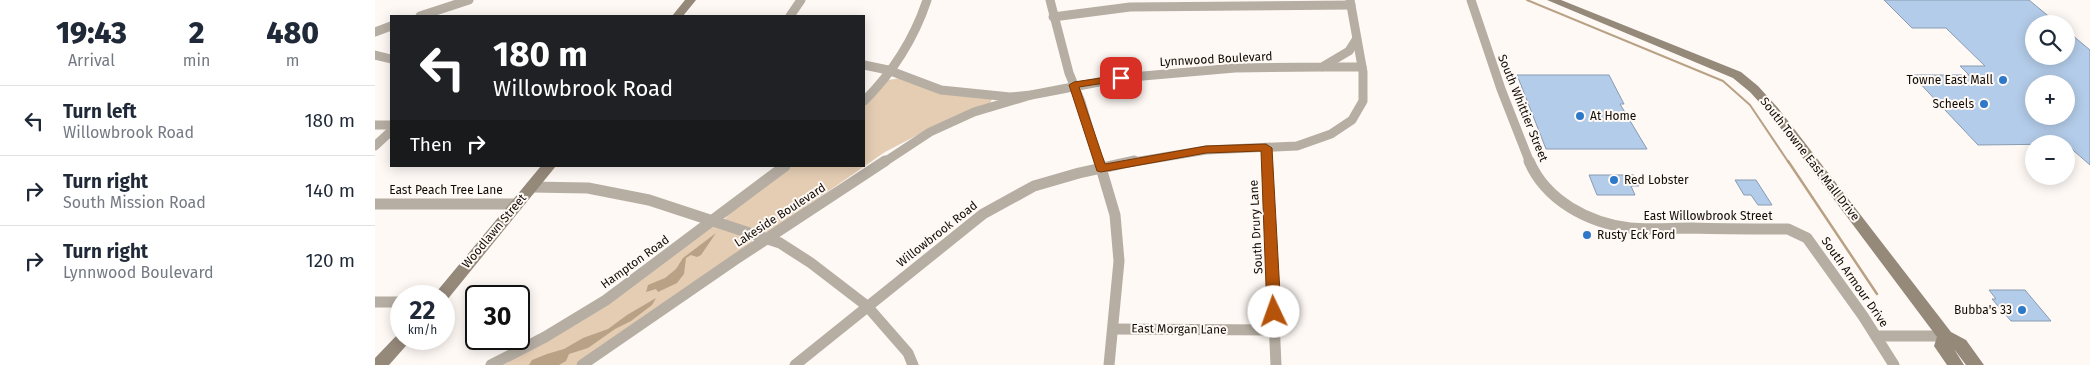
<!DOCTYPE html>
<html lang="en">
<head>
<meta charset="utf-8">
<style>
	body { margin:0; font-family:"Fira Sans",sans-serif; background:#f2f2f3; color:#1f2937; height:100vh; display:flex; flex-direction:column; font-size:19px; white-space:nowrap }
	* { box-sizing:border-box; margin:0 }
	p { font-size:16px; color:#747a83 }
	.icon { flex:none; width:28px; height:28px; fill:none; stroke:currentColor; stroke-width:2; stroke-linecap:round; stroke-linejoin:round }
	.map { position:relative; flex:1; overflow:hidden }
	.drawer { display:flex; flex-direction:column; background:#fff; width:375px }
	.drawer>* { flex:none }
	.banner { position:absolute; left:15px; top:15px; width:475px; height:152px; border-radius:0px; box-shadow:0 2px 12px #0003; background:#202124; color:#fff; overflow:hidden }
	.fabs { position:absolute; left:1650px; top:15px; display:grid; gap:10px }
	.fabs a { display:grid; place-items:center; width:50px; height:50px; border-radius:50%; background:#fff; box-shadow:0 2px 12px #0003; font-size:25px }
	.speed { position:absolute; left:15px; top:285px; display:flex; gap:10px; font-size:25px; font-weight:700; text-align:center }
	.speed>* { display:grid; place-content:center; width:65px; height:65px; border-radius:50%; background:#fff; box-shadow:0 2px 12px #0003; line-height:1 }
	.speed small { font-size:12px; font-weight:400 }
	.speed .limit { border:2px solid #111; border-radius:8px; background:#fff; color:#111 }
	.pin { position:absolute; display:grid; place-items:center; width:42px; height:42px; color:#fff; margin:-21px; border-radius:10px; box-shadow:0 2px 8px #0006 }
	.me { position:absolute; width:55px; margin:-28px; rotate:357deg; stroke-linejoin:round; filter:drop-shadow(0 0 4px #0008) }
	.turn { display:flex; align-items:center; gap:18px; height:105px; padding:0 20px; font-size:22px }
	.turn .icon { width:65px; height:65px; stroke-width:2.5 }
	.turn b { display:block; font-size:35px; line-height:42px }
	.then { display:flex; align-items:center; height:48px; padding:0 20px; background:#0003; gap:10px; font-size:19px }
	.eta { display:flex; justify-content:space-evenly; align-items:center; height:85px; text-align:center }
	.eta b { font-size:30px; font-weight:800; line-height:35px }
	ul { padding:0; list-style:none }
	li { display:flex; align-items:center; gap:15px; height:70px; padding:0 20px; border-top:1px solid #e0e1e3 }
	li div { flex:1 }
	li b { display:block; font-size:19px }
	li em { font-style:normal }
	main { display:flex; flex:1; min-height:0 }
	.map>svg:first-child { display:block }
	.green { fill:#e4cdb3 }
	.water { fill:#b8a184 }
	.lines { fill:none; stroke-linecap:round; stroke-linejoin:round }
	.stream-far1 { stroke:#b8a184; stroke-width:2 }
	.stream { stroke:#b8a184; stroke-width:2.5 }
	.building { fill:#b3cce9; stroke:#899bb2; fill-rule:evenodd }
	.street-far1 { stroke:#b6aea3; stroke-width:9 }
	.street { stroke:#b6aea3; stroke-width:11 }
	.secondary { fill:#95897a; fill-rule:evenodd }
	.route { fill:#b45309; stroke:#753606 }
	.poi-dot { fill:#2d78c9; stroke:#fef9f5; stroke-width:2 }
	.labels { text-anchor:middle; dominant-baseline:central; stroke-width:4; stroke-linejoin:round; paint-order:stroke }
	.street-label { font-size:12px; fill:#120b04; stroke:#fef9f5 }
	.poi-label { font-size:12px; fill:#120b04; stroke:#fef9f5; text-anchor:end }
</style>
</head>
<body>
<main>
<section class="drawer">
<div class="eta">
<div><b>19:43</b><p>Arrival</p></div>
<div><b>2</b><p>min</p></div>
<div><b>480</b><p>m</p></div>
</div>
<ul>
<li><svg class="icon" aria-label="left" viewBox="0 0 24 24"><path d="M17 20v-9H6M10 6l-5 5 5 5"/></svg><div><b>Turn left</b><p>Willowbrook Road</p></div><em>180 m</em></li>
<li><svg class="icon" aria-label="right" viewBox="0 0 24 24"><path d="M7 20v-9h11M14 6l5 5-5 5"/></svg><div><b>Turn right</b><p>South Mission Road</p></div><em>140 m</em></li>
<li><svg class="icon" aria-label="right" viewBox="0 0 24 24"><path d="M7 20v-9h11M14 6l5 5-5 5"/></svg><div><b>Turn right</b><p>Lynnwood Boulevard</p></div><em>120 m</em></li>
</ul>
</section>
<div class="map">
<svg width="1715" height="365" viewBox="0 0 1715 365">
	<rect width="100%" height="100%" fill="#fef9f5"/>
	<g class="green">
		<path d="M525,78l92,21 -2,5 -61,25 -44,23 -114,79 -10,2 -37,-13 6,-7 61,-47h73v-61l24,-25z"/>
		<path d="M342,226l35,12v6l-176,121h-73l36,-19 172,-119z"/>
	</g>
	<g class="water">
		<path d="M341,233l-15,22 -4,2 -6,-2 -5,3 -2,16 -7,9 -19,9 -2,-3 -10,3 2,-7 17,-7 11,-9 7,-11z"/>
		<path d="M281,298l-4,7 -21,16 -16,8 -27,19 -19,6 -3,7 -7,4h-30l3,-5 15,-6 17,-5 19,-11 25,-9 19,-14z"/>
	</g>
	<g class="lines">
		<path class="stream-far1" d="M1152,0l196,81 27,24 39,58"/>
		<path class="stream" d="M1413,161l89,133"/>
	</g>
	<g class="building">
		<path d="M1509,0h145l29,24h-24v32h32v-26l24,20v115l-24,-21 -88,1 -66,-70h57l-9,-9h25l-39,-38h-34zM1659,84h32v32h-32z"/>
		<path d="M1142,75h92l15,29h-4l27,45h-101z"/>
		<path d="M1214,175h45l5,11h-8l4,9h-38z"/>
		<path d="M1360,180h21l16,25h-14l-7,-10h-7z"/>
		<path d="M1614,290h36l26,31h-40l-19,-22h4z"/>
	</g>
	<g class="lines">
		<g class="street-far1">
			<path d="M675,0l19,73 12,29 18,61"/>
			<path d="M1096,0l30,89 29,74"/>
			<path d="M45,16l49,-16"/>
			<path d="M415,16l11,-16"/>
			<path d="M678,17l77,-10 221,-2"/>
			<path d="M0,32l16,-6"/>
			<path d="M0,55l16,4"/>
			<path d="M489,65l24,5 53,20 69,7 21,-2 89,-17 115,-10 87,-1 27,-16 7,-11"/>
			<path d="M948,67h39"/>
			<path d="M489,101c29,-29 50,-62 63,-101"/>
			<path d="M0,125h16"/>
			<path d="M0,146l16,-15"/>
			<path d="M891,148l1,15"/>
			<path d="M508,163l47,-31 44,-20 57,-17"/>
			<path d="M753,163l78,-13 91,-4 34,-12 21,-14 11,-19v-29l-13,-72"/>
		</g>
		<g class="street">
			<path d="M724,161l16,54 4,46 -10,104"/>
			<path d="M892,161l9,204"/>
			<path d="M1154,161c17,40 60,62 101,67 20,2 42,0 62,0 32,1 64,1 96,1l19,9 56,78 31,49"/>
			<path d="M156,187l57,1 61,12 131,43 31,20 56,43 41,47 5,12"/>
			<path d="M0,204h141"/>
			<path d="M0,302h26"/>
			<path d="M738,329l162,1"/>
			<path d="M1501,336h69"/>
			<path d="M116,365l54,-28 61,-37 179,-134"/>
			<path d="M207,365l154,-106 149,-98"/>
			<path d="M420,365l188,-151 51,-28 45,-13 55,-12"/>
		</g>
		<g class="secondary">
			<path d="M310,0h11l-13,16h-11z"/>
			<path d="M1172,0h14l180,72 17,14 20,22 173,224 15,8 18,25h-18l-12,-16 10,16h-17l-13,-19 3,-9 -167,-223 -20,-22 -17,-14z"/>
			<path d="M166,166h15l-109,134 -3,1v-5h-11z"/>
			<path d="M23,334h3v5h11l-23,26h-14v-7z"/>
		</g>
	</g>
	<path class="route" d="M746,75l3,1v4l-45,7 26,77 101,-18 60,-2 6,4 9,164 -2,4h-10l-2,-4 -6,-161 -55,2 -105,19 -4,-1 -28,-86 5,-3z"/>
	<g class="poi-dot">
		<circle cx="1628" cy="80" r="5"/>
		<circle cx="1609" cy="104" r="5"/>
		<circle cx="1205" cy="116" r="5"/>
		<circle cx="1239" cy="180" r="5"/>
		<circle cx="1212" cy="235" r="5"/>
		<circle cx="1647" cy="310" r="5"/>
	</g>
	<g class="labels">
		<g class="street-label">
			<text transform="translate(841 59) rotate(-3)">Lynnwood Boulevard</text>
			<text transform="translate(1148 108) rotate(68)">South Whittier Street</text>
			<text transform="translate(1435 159) rotate(52)">South Towne East Mall Drive</text>
			<text x="71" y="190">East Peach Tree Lane</text>
			<text transform="translate(405 215) rotate(-33)">Lakeside Boulevard</text>
			<text x="1333" y="216">East Willowbrook Street</text>
			<text transform="translate(881 227) rotate(-93)">South Drury Lane</text>
			<text transform="translate(119 231) rotate(-50)">Woodlawn Street</text>
			<text transform="translate(562 234) rotate(-38)">Willowbrook Road</text>
			<text transform="translate(260 262) rotate(-36)">Hampton Road</text>
			<text transform="translate(1480 282) rotate(55)">South Armour Drive</text>
			<text transform="translate(804 329) rotate(1)">East Morgan Lane</text>
		</g>
		<g class="poi-label">
			<text x="1618" y="80">Towne East Mall</text>
			<text x="1599" y="104">Scheels</text>
			<text x="1215" y="116" text-anchor="start">At Home</text>
			<text x="1249" y="180" text-anchor="start">Red Lobster</text>
			<text x="1222" y="235" text-anchor="start">Rusty Eck Ford</text>
			<text x="1637" y="310">Bubba's 33</text>
		</g>
	</g>
</svg>
<div class="fabs">
<a><svg class="icon" aria-label="search" viewBox="0 0 24 24"><circle cx="10" cy="10" r="6"/><path d="M15 15l6 6"/></svg></a>
<a>+</a>
<a>−</a>
</div>
<div class="speed"><div>22<small>km/h</small></div><div class="limit">30</div></div>
<div class="pin" style="left:746px;top:78px;background:#d93025"><svg class="icon" aria-label="arrive" viewBox="0 0 24 24"><path d="M6 21V4h12l-3 4 3 4H6"/></svg></div>
<svg class="me" style="left:899px;top:312px" viewBox="-20 -20 40 40"><circle r="19" fill="#fff"/><path d="M0-13L10 11 0 6-10 11z" fill="#b45309"/></svg>
<div class="banner">
<div class="turn"><svg class="icon" aria-label="left" viewBox="0 0 24 24"><path d="M17 20v-9H6M10 6l-5 5 5 5"/></svg><div><b>180 m</b>Willowbrook Road</div></div>
<div class="then">Then<svg class="icon" aria-label="right" viewBox="0 0 24 24"><path d="M7 20v-9h11M14 6l5 5-5 5"/></svg></div>
</div>
</div>
</main>
</body>
</html>
